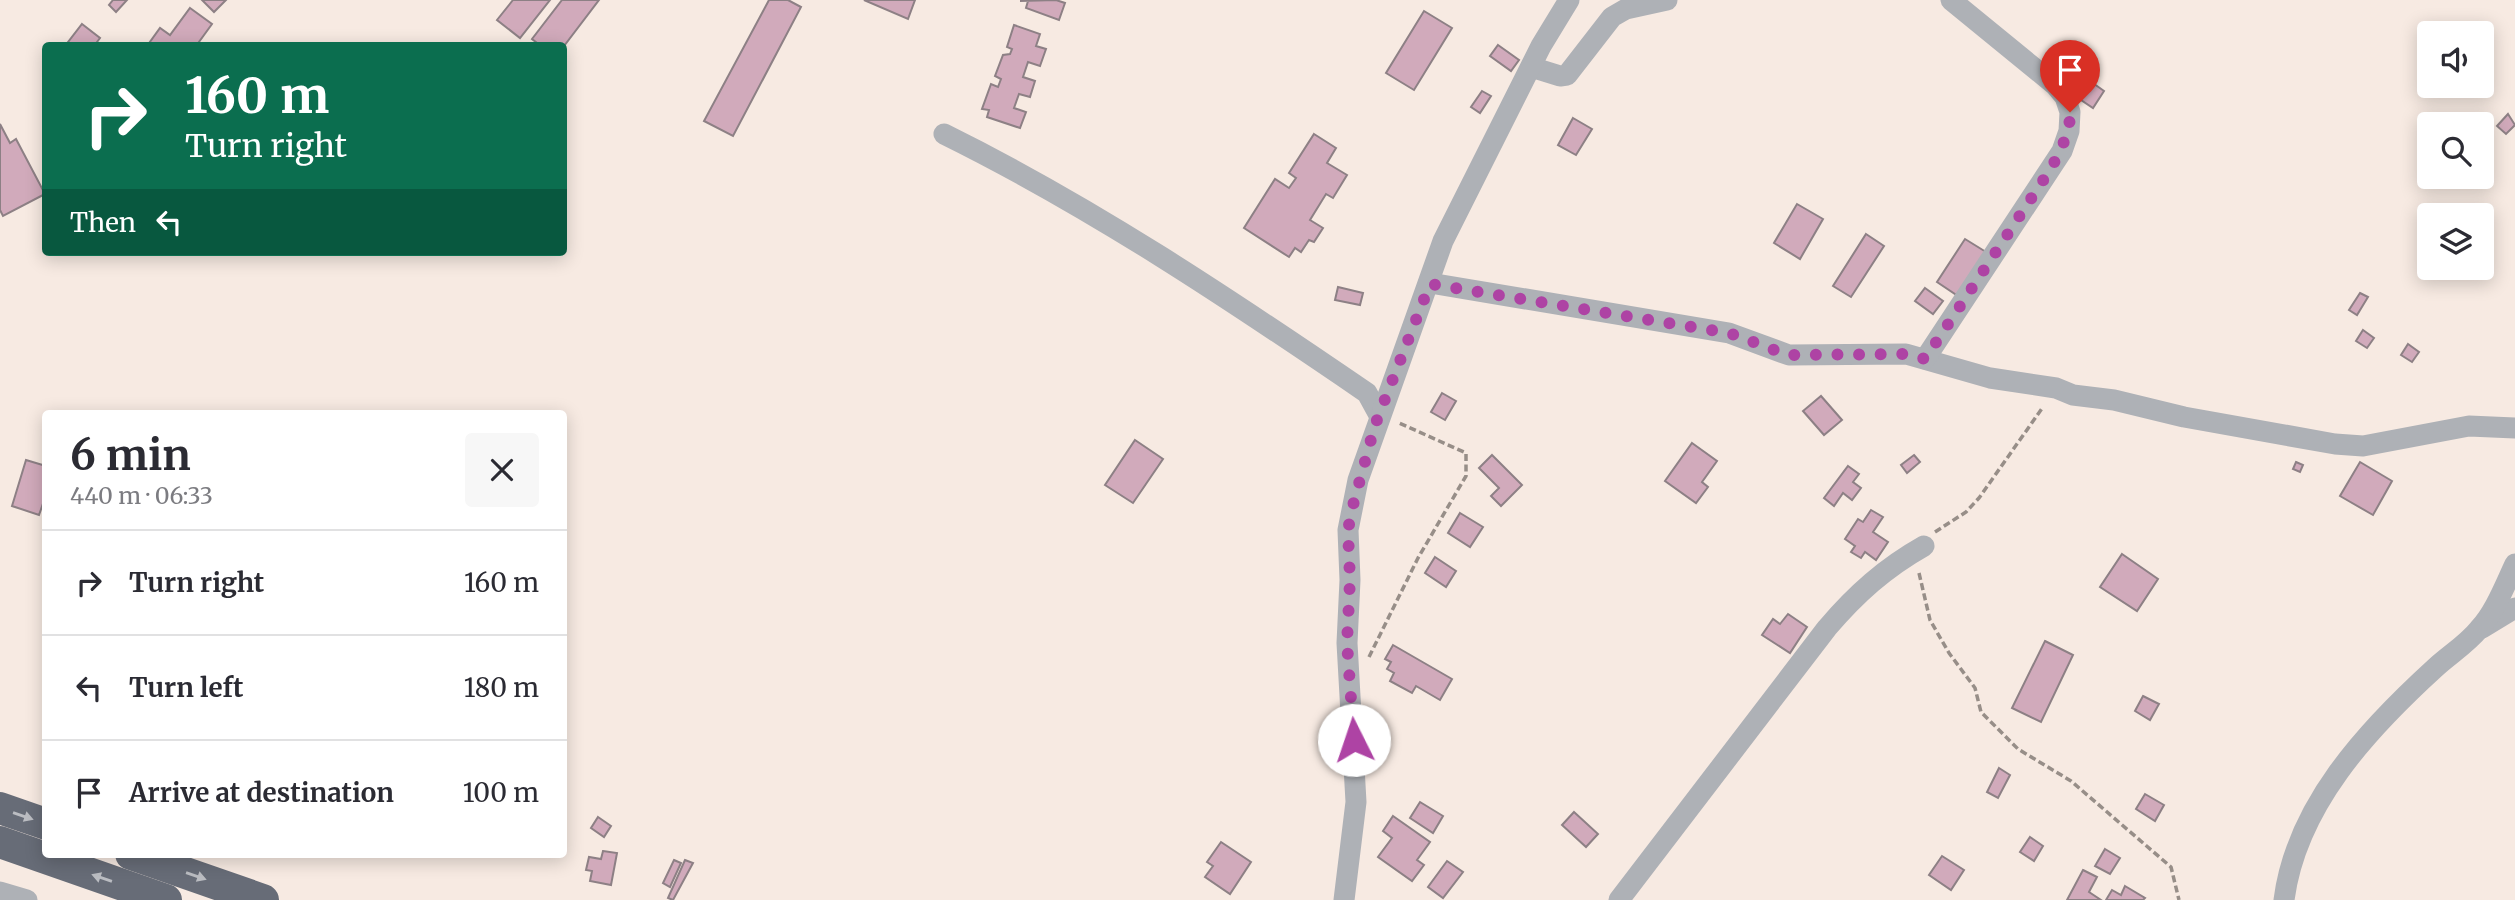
<!DOCTYPE html>
<html lang="en">
<head>
<meta charset="utf-8">
<style>
	body { margin:0; font-family:Merriweather,serif; background:#f7f7f7; color:#2b2b33; height:100vh; display:flex; flex-direction:column; font-size:26px; white-space:nowrap }
	* { box-sizing:border-box; margin:0 }
	p { font-size:23px; color:#7c7c81 }
	.icon { flex:none; width:38px; height:38px; fill:none; stroke:currentColor; stroke-width:2; stroke-linecap:round; stroke-linejoin:round }
	.map { position:relative; flex:1; overflow:hidden }
	.side { position:absolute; left:42px; top:410px; width:525px; height:448px; display:flex; flex-direction:column; background:#fff; border-radius:7px; box-shadow:0 4px 18px #0003 }
	.side>* { flex:none }
	.hud { position:absolute; left:42px; top:42px; width:525px; height:214px; border-radius:7px; box-shadow:0 4px 18px #0003; background:#0b6e4f; color:#fff; overflow:hidden }
	.tools { position:absolute; left:2417px; top:21px; display:grid; gap:14px }
	.tools a { display:grid; place-items:center; width:77px; height:77px; border-radius:7px; background:#fff; box-shadow:0 4px 18px #0003; font-size:35px }
	.pin { position:absolute; display:grid; place-items:center; width:60px; height:60px; color:#fff; margin:-72px -30px; border-radius:50% 50% 50% 0; rotate:-45deg; box-shadow:0 0 7px #0007 }
	.pin .icon { rotate:45deg }
	.me { position:absolute; width:77px; margin:-38px; rotate:356deg; stroke-linejoin:round; filter:drop-shadow(0 0 5px #0008) }
	.turn { display:flex; align-items:center; gap:24px; height:147px; padding:0 28px; font-size:32px }
	.turn .icon { width:91px; height:91px; stroke-width:2.5 }
	.turn b { display:block; font-size:49px; line-height:60px }
	.then { display:flex; align-items:center; height:66px; padding:0 28px; background:#0003; gap:14px; font-size:26px }
	.round { display:grid; place-items:center; flex:none; width:74px; height:74px; border-radius:7px; background:#f7f7f7 }
	.overview { display:flex; align-items:center; justify-content:space-between; height:119px; padding:0 28px }
	h1 { font-size:42px; font-weight:700; line-height:52px }
	ul { padding:0; list-style:none }
	li { display:flex; align-items:center; gap:21px; height:105px; padding:0 28px; border-top:2px solid #e1e1e2 }
	li div { flex:1 }
	li b { display:block; font-size:26px }
	li em { font-style:normal }
	.map>svg:first-child { display:block }
	.building { fill:#d1aabb; stroke:#8d8085; stroke-width:2 }
	.lines { fill:none; stroke-linecap:round; stroke-linejoin:round }
	.path { stroke:#978e88; stroke-width:3.5; stroke-dasharray:7 3.5; stroke-linecap:butt }
	.minor { stroke:#aeb1b6; stroke-width:21 }
	.highway { stroke:#676c77; stroke-width:32 }
	.oneway { fill:#bbbdc2 }
	.route { stroke:#ae43a4; stroke-width:12; stroke-dasharray:0 21.6 }
</style>
</head>
<body>
<div class="map">
<svg width="2515" height="900" viewBox="0 0 2515 900">
	<rect width="100%" height="100%" fill="#f7eae2"/>
	<g class="building">
		<path d="M113,0h14l-11,12 -7,-7z"/>
		<path d="M202,0h24l-12,12z"/>
		<path d="M513,0h37l-30,38 -23,-18z"/>
		<path d="M562,0h37l-35,46h-23l-9,-7z"/>
		<path d="M769,0h19l13,7 -68,129 -29,-15z"/>
		<path d="M864,0h51l-7,19z"/>
		<path d="M1056,0l9,3 -6,17 -33,-12 2,-7h-8z"/>
		<path d="M190,8l22,16 -16,22h-49l13,-18 10,7z"/>
		<path d="M1424,11l28,17 -38,62 -28,-17z"/>
		<path d="M82,24l18,14 -6,8h-29z"/>
		<path d="M1014,25l26,9 -4,12 10,3 -6,17 -12,-4 -5,15 12,4 -5,16 -11,-3 -5,14 12,4 -6,16 -33,-11 2,-7 -7,-1 9,-25 7,3 3,-8 -6,-3 8,-21 7,-1 2,-5 -5,-2z"/>
		<path d="M1498,45l21,15 -8,11 -21,-15z"/>
		<path d="M2090,81l14,10 -11,17 -15,-10z"/>
		<path d="M1482,91l9,5 -11,17 -9,-6z"/>
		<path d="M2508,114l7,11 -9,9 -9,-8z"/>
		<path d="M1573,118l19,11 -16,26 -18,-10z"/>
		<path d="M0,124l10,19 6,-4 29,55 -42,22 -3,-6z"/>
		<path d="M1314,134l22,14 -9,15 20,12 -14,23 -7,-4 -16,26 13,8 -9,14 -5,-2 -8,12 -6,-4 -6,9 -45,-29 31,-49 14,9 7,-10 -7,-5z"/>
		<path d="M1797,204l26,15 -23,40 -26,-16z"/>
		<path d="M1866,234l18,12 -33,51 -18,-11z"/>
		<path d="M1965,239l21,13 -28,44 -21,-14z"/>
		<path d="M1338,287l25,6 -3,12 -25,-5z"/>
		<path d="M1925,288l18,13 -10,13 -18,-13z"/>
		<path d="M2360,293l8,4 -11,18 -8,-5z"/>
		<path d="M2363,330l11,8 -7,10 -11,-7z"/>
		<path d="M2408,344l11,8 -7,10 -11,-7z"/>
		<path d="M1442,393l14,8 -11,19 -14,-8z"/>
		<path d="M1821,396l21,24 -18,15 -21,-24z"/>
		<path d="M1135,440l28,19 -30,44 -28,-18z"/>
		<path d="M1692,443l25,18 -15,21 6,5 -12,16 -31,-22z"/>
		<path d="M1492,455l30,30 -21,21 -10,-10 8,-8 -20,-20z"/>
		<path d="M1914,455l6,7 -13,11 -6,-8z"/>
		<path d="M26,460l20,6v29l-7,20 -27,-9z"/>
		<path d="M2296,462l7,3 -3,7 -7,-3z"/>
		<path d="M2360,462l32,19 -19,34 -33,-19z"/>
		<path d="M1848,466l11,8 -6,8 8,6 -9,12 -9,-7 -9,13 -10,-8z"/>
		<path d="M1871,510l12,7 -10,15 15,10 -12,18 -11,-8 -4,6 -10,-6 4,-6 -10,-7 13,-20 5,3z"/>
		<path d="M1460,513l23,14 -13,20 -22,-14z"/>
		<path d="M2122,554l36,25 -21,32 -37,-24z"/>
		<path d="M1435,557l21,14 -10,16 -21,-14z"/>
		<path d="M1788,614l19,13 -17,26 -28,-18 11,-16 7,5z"/>
		<path d="M2045,641l28,14 -32,67 -29,-14z"/>
		<path d="M1393,645l59,34 -12,21 -24,-14 -4,7 -22,-12 4,-8 -7,-4 4,-7 -6,-3z"/>
		<path d="M2143,696l16,8 -9,16 -15,-9z"/>
		<path d="M1999,768l11,7 -12,23 -11,-6z"/>
		<path d="M2145,794l19,11 -9,16 -19,-12z"/>
		<path d="M1420,802l23,14 -10,17 -23,-15z"/>
		<path d="M1574,812l24,22 -12,13 -24,-22z"/>
		<path d="M1393,816l37,26 -13,18 7,5 -12,16 -34,-24 14,-19 -9,-7z"/>
		<path d="M598,817l13,9 -7,11 -13,-9z"/>
		<path d="M2030,837l13,9 -9,15 -14,-9z"/>
		<path d="M1221,842l30,20 -21,32 -25,-17 8,-11 -6,-4z"/>
		<path d="M2105,849l15,9 -10,16 -15,-8z"/>
		<path d="M603,851l14,2 -6,32 -21,-4 2,-10 -6,-1 3,-13 12,2z"/>
		<path d="M1942,856l22,14 -13,20 -22,-15z"/>
		<path d="M674,860l7,3 -11,24 -7,-4z"/>
		<path d="M685,860l8,3 -20,37 -5,-2z"/>
		<path d="M1447,861l16,11 -20,26 -15,-11z"/>
		<path d="M2083,870l14,7 -8,15 12,8h-34z"/>
		<path d="M2125,886l20,12 -2,2h-37l6,-10 9,5z"/>
	</g>
	<g class="lines">
		<g class="path">
			<path d="M1935,532l31,-20 13,-14 64,-91"/>
			<path d="M1919,573l11,47 19,33 26,35 6,24 37,37 53,32 100,86 8,33"/>
			<path d="M1369,657l49,-99 48,-82v-23l-69,-31"/>
		</g>
		<g class="minor">
			<path d="M1531,67l29,9 7,-1 45,-58 14,-8 41,-9"/>
			<path d="M944,134c148,73 287,166 423,259l12,22"/>
			<path d="M1430,283l299,50 60,22 117,-1 84,24 66,10 17,7 41,5 70,17 151,27 28,2 106,-20 46,2"/>
			<path d="M1925,359l137,-208 7,-20 1,-19 -5,-15 -10,-12 -104,-85"/>
			<path d="M2482,628l33,-20"/>
			<path d="M0,892l27,8"/>
			<path d="M1344,900l12,-98 -9,-159 3,-63 -2,-50 10,-50 85,-239 98,-195 28,-46"/>
			<path d="M1619,900l208,-272c29,-34 58,-60 97,-82"/>
			<path d="M2284,900c12,-94 83,-170 151,-232 14,-13 32,-24 44,-39 16,-17 26,-44 36,-65"/>
		</g>
		<g class="highway">
			<path d="M0,808l46,16"/>
			<path d="M0,842l166,58"/>
			<path d="M131,854l132,46"/>
		</g>
	</g>
	<defs><path id="oneway-solid" d="M-6-.8H1V-3.2L6.5 0L1 3.2V.8H-6Z" transform="scale(1.75)"/></defs>
	<g class="oneway">
		<use href="#oneway-solid" transform="translate(23 816) rotate(19)"/>
		<use href="#oneway-solid" transform="translate(196 876) rotate(19)"/>
		<use href="#oneway-solid" transform="translate(102 878) rotate(-161)"/>
	</g>
	<g class="lines">
		<path class="route" d="M1354,740l-7,-97 3,-63 -2,-50 4,-21 23,-84 55,-141 299,49 59,22 118,-1 19,5 127,-192 17,-36 1,-19"/>
	</g>
</svg>
<div class="tools">
<a><svg class="icon" aria-label="sound" viewBox="0 0 24 24"><path d="M4 9h4l5-4v14l-5-4H4zM17 9q2 3 0 6"/></svg></a>
<a><svg class="icon" aria-label="search" viewBox="0 0 24 24"><circle cx="10" cy="10" r="6"/><path d="M15 15l6 6"/></svg></a>
<a><svg class="icon" aria-label="layers" viewBox="0 0 24 24"><path d="M12 4l9 5-9 5-9-5zM3 14l9 5 9-5"/></svg></a>
</div>
<div class="pin" style="left:2070px;top:112px;background:#d93025"><svg class="icon" aria-label="arrive" viewBox="0 0 24 24"><path d="M6 21V4h12l-3 4 3 4H6"/></svg></div>
<svg class="me" style="left:1354px;top:740px" viewBox="-20 -20 40 40"><circle r="19" fill="#fff"/><path d="M0-13L10 11 0 6-10 11z" fill="#ae43a4"/></svg>
<div class="hud">
<div class="turn"><svg class="icon" aria-label="right" viewBox="0 0 24 24"><path d="M7 20v-9h11M14 6l5 5-5 5"/></svg><div><b>160 m</b>Turn right</div></div>
<div class="then">Then<svg class="icon" aria-label="left" viewBox="0 0 24 24"><path d="M17 20v-9H6M10 6l-5 5 5 5"/></svg></div>
</div>
<section class="side">
<div class="overview"><div><h1>6 min</h1><p>440 m · 06:33</p></div><a class="round"><svg class="icon" aria-label="close" viewBox="0 0 24 24"><path d="M6 6l12 12M18 6L6 18"/></svg></a></div>
<ul>
<li><svg class="icon" aria-label="right" viewBox="0 0 24 24"><path d="M7 20v-9h11M14 6l5 5-5 5"/></svg><div><b>Turn right</b></div><em>160 m</em></li>
<li><svg class="icon" aria-label="left" viewBox="0 0 24 24"><path d="M17 20v-9H6M10 6l-5 5 5 5"/></svg><div><b>Turn left</b></div><em>180 m</em></li>
<li><svg class="icon" aria-label="arrive" viewBox="0 0 24 24"><path d="M6 21V4h12l-3 4 3 4H6"/></svg><div><b>Arrive at destination</b></div><em>100 m</em></li>
</ul>
</section>
</div>
</body>
</html>
